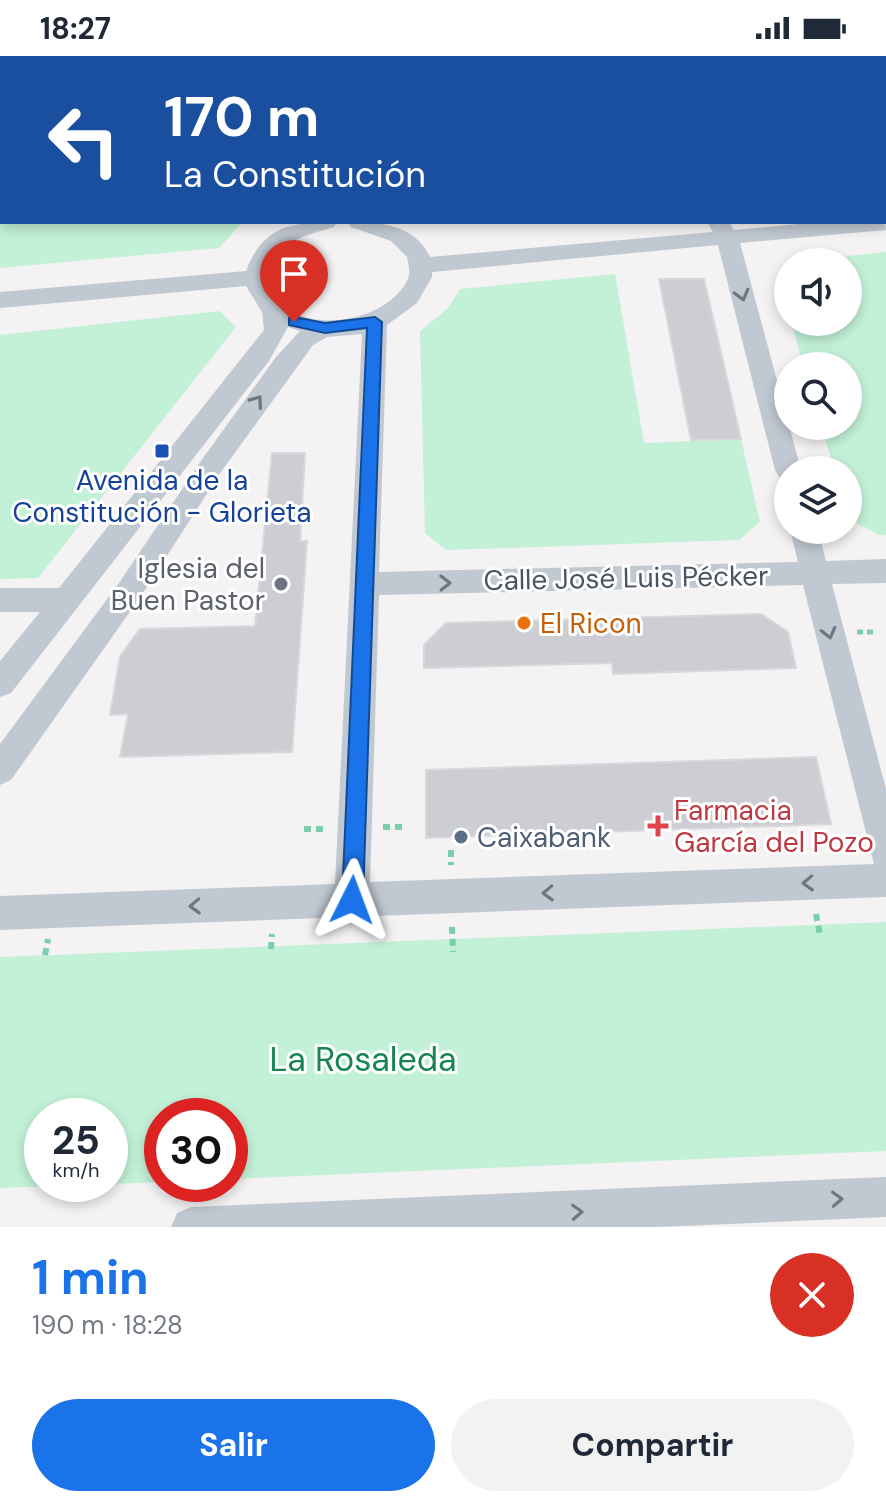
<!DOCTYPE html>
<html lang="es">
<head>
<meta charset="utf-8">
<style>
	body { margin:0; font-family:"DM Sans",sans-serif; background:#f2f2f3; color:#1f2937; height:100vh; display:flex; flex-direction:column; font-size:30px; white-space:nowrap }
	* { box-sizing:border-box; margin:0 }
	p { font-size:26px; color:#747a83 }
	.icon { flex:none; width:44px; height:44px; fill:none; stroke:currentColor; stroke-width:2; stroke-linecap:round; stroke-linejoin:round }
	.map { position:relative; height:1171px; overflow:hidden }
	.drawer { display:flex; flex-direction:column; background:#fff; flex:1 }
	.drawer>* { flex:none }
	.top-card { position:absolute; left:0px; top:0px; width:886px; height:168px; box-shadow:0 4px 12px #0003; background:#1a4fa0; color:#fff; overflow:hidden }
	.controls { position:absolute; left:774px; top:192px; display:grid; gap:16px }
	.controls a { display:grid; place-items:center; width:88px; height:88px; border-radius:50%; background:#fff; box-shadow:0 4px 12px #0003; font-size:40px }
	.speed { position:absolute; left:24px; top:1042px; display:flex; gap:16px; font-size:40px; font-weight:700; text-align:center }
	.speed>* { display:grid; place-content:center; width:104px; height:104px; border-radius:50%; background:#fff; box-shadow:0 4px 12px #0003; line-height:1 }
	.speed small { font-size:20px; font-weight:400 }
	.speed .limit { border:12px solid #d22; background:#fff; color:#111 }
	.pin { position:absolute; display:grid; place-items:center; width:68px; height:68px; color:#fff; margin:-82px -34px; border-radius:50% 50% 50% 0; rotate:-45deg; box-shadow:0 0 8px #0007 }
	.pin .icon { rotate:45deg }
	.me { position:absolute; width:88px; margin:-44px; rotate:3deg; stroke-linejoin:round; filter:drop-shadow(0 0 6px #0008) }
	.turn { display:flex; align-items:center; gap:28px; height:168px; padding:0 32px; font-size:36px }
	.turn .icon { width:104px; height:104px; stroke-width:2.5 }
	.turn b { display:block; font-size:56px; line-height:68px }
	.round { display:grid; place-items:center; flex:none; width:84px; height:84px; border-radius:42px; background:#f2f2f3 }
	.head { display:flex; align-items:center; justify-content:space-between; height:136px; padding:0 32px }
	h1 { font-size:48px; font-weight:700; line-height:60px; color:#1a73e8 }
	.cta { display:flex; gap:16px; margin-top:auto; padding:16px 32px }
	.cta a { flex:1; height:92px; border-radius:48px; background:#1a73e8; color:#fff; font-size:32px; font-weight:700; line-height:92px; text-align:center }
	.cta a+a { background:#f2f2f3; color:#1f2937 }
	.status { display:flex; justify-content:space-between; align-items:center; height:56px; padding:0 40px; background:#fff; direction:ltr }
	.status svg { height:22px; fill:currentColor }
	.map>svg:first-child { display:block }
	.green { fill:#c2f1d7 }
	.building { fill:#ccced4; stroke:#d6d8dd; stroke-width:2 }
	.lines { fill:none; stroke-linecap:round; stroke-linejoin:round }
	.path-far2 { stroke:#79cfaa; stroke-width:4; stroke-dasharray:4 3; stroke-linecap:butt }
	.path-far1 { stroke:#79cfaa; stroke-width:5; stroke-dasharray:6 4; stroke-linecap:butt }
	.path { stroke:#79cfaa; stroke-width:6; stroke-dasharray:7 5; stroke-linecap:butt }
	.minor { fill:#c0c8d1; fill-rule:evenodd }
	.oneway { stroke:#6d7782 }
	.route { fill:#1a73e8; stroke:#114b97; stroke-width:2 }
	.transit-dot { fill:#1a4fb4; stroke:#fff; stroke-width:3 }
	.worship-dot { fill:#6b7280; stroke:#fff; stroke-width:3 }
	.food-dot { fill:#e8710a; stroke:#fff; stroke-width:3 }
	.health-dot { fill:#e0444e; stroke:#fff; stroke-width:3 }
	.service-dot { fill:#5c6f8a; stroke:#fff; stroke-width:3 }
	.labels { text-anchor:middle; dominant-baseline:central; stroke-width:6; stroke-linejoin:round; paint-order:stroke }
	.transit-label { font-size:28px; fill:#164399; stroke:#fff }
	.worship-label { font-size:28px; fill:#5b616d; stroke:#fff; text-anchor:end }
	.street-label { font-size:28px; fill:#495460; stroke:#fff }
	.food-label { font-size:28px; fill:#c56008; stroke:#fff; text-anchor:start }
	.health-label { font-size:28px; fill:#be3a42; stroke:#fff; text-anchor:start }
	.service-label { font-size:28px; fill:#4e5e75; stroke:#fff; text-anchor:start }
	.near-park-label { font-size:34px; fill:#178454; stroke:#fff }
</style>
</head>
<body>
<div class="status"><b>18:27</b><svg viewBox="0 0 49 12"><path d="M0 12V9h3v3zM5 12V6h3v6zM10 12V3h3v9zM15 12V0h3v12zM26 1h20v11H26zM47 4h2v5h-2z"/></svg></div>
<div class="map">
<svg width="886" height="1171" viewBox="0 0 886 1171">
	<rect width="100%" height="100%" fill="#f4f2f2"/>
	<g class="green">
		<path d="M0,111l2,55h241l-24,26 -219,20z"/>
		<path d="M886,196v283h-7l-30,-16 -1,-49h-13l-14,-44h27v-60h-44l-13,-44h57v-60h-57z"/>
		<path d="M615,218l29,169 97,-4 19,83 -21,18 -293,10 -21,-17 -5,-202 28,-23 12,-19z"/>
		<path d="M219,255l17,16 -198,251 -38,1v-244z"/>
		<path d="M886,866v229l-656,28v-63h-68v66l-52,2v-68h-68v68h64l-106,4v-231z"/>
	</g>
	<g class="building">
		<path d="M659,223h45l37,160 -50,1z"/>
		<path d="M272,397h33l-5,88h7l-15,211 -172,5 8,-43 -18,1 10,-59 20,-27 115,-3z"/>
		<path d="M761,558l27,18 8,36 -183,6 -1,-11 -188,5v-23l22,-22z"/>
		<path d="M816,701l15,67 -405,14v-68z"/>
	</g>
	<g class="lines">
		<path class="path-far2" d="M9,2l9,-2"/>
		<path class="path-far1" d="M857,576h18"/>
		<g class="path">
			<path d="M383,771h19"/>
			<path d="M304,773h21"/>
			<path d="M451,794v15"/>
			<path d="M816,858l4,21"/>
			<path d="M452,871l1,25"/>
			<path d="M271,893l1,-15"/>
			<path d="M45,899l3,-16"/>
		</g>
		<g class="minor">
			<path d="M241,0h20l1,2h-20z"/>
			<path d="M264,0h20l1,2h-20z"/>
			<path d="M593,0h20l1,2h-20z"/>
			<path d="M620,0h30l-32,2z"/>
			<path d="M824,0h20l1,2h-20z"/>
			<rect x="884" y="47" width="2" height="14"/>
			<rect x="0" y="96" width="2" height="12"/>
			<path d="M884,160l2,14 -146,13 61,227h-13v10l-9,-3 -4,-7 -57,-225 -286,27v5l-15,26 -30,22 -8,247 419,-10 -8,-32h28l8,31 60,-2v24l-54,1 54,205v108l-886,33v-34l335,-12 27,-550 -35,3 -14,8 -92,127 -82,127 -128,181 -11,5v-41l119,-161 84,-125 73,-101 24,-26 -12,-4 -19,34 -258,332 -11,4v-36l40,-49h-40v-24h59l205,-258 -2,-18 -16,-26 -246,22v-16l246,-21c17,-46 47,-49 91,-49l-3,5c-36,11 -54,13 -67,51 14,55 89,50 124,22 7,-6 16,-15 18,-25 1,-5 -1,-13 -2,-18l-16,-16 -40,-14 -3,-5c31,0 67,2 82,35l283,-25 -6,-10h22l5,8 86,-8h64zM803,529l71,279 -504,18 9,-287z"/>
			<path d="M886,1121v40l-226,10h-489l6,-14 14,-6z"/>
		</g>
	</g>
	<defs><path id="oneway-chevron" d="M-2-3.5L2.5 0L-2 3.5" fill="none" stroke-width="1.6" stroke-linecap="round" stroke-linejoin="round" transform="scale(2)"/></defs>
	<g class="oneway">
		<use href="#oneway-chevron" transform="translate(742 239) rotate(75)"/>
		<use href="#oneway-chevron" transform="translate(257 345) rotate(-54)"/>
		<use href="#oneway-chevron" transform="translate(445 527) rotate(-1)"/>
		<use href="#oneway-chevron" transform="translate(829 577) rotate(76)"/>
		<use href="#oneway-chevron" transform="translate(808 827) rotate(178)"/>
		<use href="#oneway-chevron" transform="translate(548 837) rotate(178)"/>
		<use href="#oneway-chevron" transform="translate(195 850) rotate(178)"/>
		<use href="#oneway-chevron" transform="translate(837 1143) rotate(-3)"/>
		<use href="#oneway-chevron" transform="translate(577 1156) rotate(-3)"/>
	</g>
	<path class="route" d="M294,261l31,6 50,-6 7,5 -19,578 -3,7 -8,3 -7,-3 -3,-7 25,-572 -42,5 -36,-8v-7z"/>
	<rect class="transit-dot" x="154" y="387" width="16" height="16" rx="4"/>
	<circle class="worship-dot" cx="281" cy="528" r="8"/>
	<circle class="food-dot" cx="524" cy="567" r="8"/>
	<path class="health-dot" d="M654 758h8v8h8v8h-8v8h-8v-8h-8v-8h8z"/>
	<circle class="service-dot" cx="461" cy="781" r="8"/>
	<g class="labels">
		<g class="transit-label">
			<text x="162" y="424">Avenida de la<tspan x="162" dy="32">Constitución - Glorieta</tspan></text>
		</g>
		<g class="worship-label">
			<text x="265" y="512">Iglesia del<tspan x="265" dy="32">Buen Pastor</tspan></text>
		</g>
		<g class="street-label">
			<text transform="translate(626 522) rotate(-1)">Calle José Luis Pécker</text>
		</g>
		<g class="food-label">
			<text x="540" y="567">El Ricon</text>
		</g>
		<g class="health-label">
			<text x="674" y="754">Farmacia<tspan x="674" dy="32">García del Pozo</tspan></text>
		</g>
		<g class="service-label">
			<text x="477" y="781">Caixabank</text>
		</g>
		<g class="near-park-label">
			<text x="363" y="1003">La Rosaleda</text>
		</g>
	</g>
</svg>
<div class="controls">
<a><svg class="icon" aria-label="sound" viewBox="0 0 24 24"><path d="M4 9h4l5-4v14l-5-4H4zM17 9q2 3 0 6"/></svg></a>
<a><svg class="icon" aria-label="search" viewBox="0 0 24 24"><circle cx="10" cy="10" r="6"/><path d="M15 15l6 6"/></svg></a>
<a><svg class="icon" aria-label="layers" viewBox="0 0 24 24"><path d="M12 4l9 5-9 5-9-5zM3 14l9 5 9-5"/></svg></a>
</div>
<div class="speed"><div>25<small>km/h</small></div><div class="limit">30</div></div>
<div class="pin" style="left:294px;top:266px;background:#d93025"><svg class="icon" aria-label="arrive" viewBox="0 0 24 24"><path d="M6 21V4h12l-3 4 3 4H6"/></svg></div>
<svg class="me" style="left:352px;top:844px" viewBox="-20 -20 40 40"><path d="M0-17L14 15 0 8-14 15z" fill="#1a73e8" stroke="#fff" stroke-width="4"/></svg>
<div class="top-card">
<div class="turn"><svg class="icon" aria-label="left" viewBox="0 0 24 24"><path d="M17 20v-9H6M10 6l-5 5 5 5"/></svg><div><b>170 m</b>La Constitución</div></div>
</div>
</div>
<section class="drawer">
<div class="head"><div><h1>1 min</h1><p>190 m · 18:28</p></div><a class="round" style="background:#d93025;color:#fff"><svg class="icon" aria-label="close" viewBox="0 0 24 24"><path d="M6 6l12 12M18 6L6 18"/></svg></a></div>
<div class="cta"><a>Salir</a><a>Compartir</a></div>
</section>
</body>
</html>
